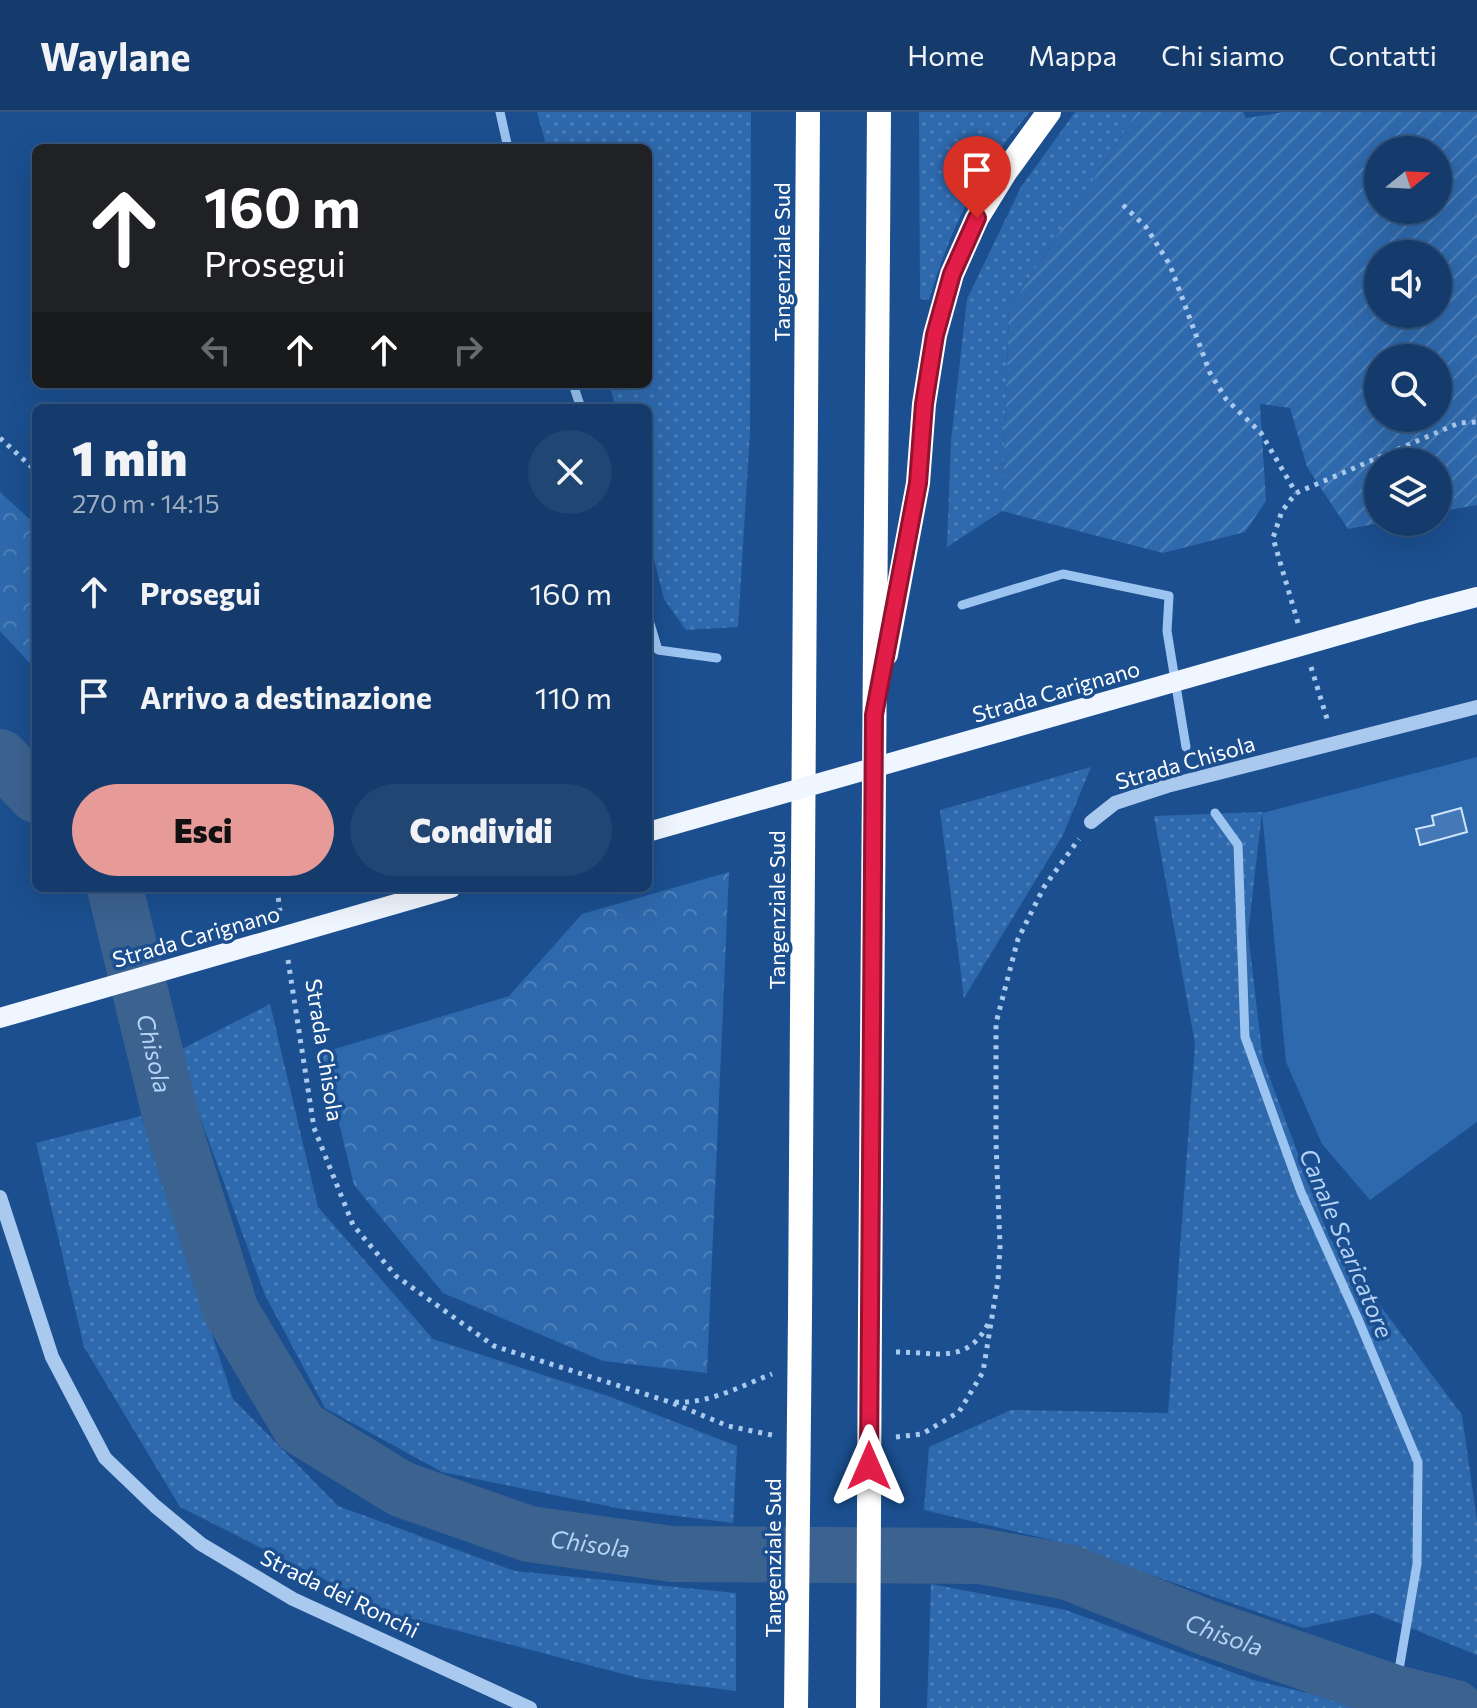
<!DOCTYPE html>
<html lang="it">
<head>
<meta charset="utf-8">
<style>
	body { margin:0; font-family:Commissioner,sans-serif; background:#214673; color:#f1f3f6; height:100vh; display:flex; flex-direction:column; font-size:30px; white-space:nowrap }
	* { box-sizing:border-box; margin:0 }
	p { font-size:26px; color:#9dadc1 }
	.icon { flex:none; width:44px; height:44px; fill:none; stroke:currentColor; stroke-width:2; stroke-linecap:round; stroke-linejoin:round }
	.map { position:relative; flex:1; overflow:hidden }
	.side { position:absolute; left:32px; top:292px; width:620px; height:488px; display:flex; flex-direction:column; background:#143b6b; border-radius:12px; box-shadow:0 8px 32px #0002,0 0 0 2px #33557e }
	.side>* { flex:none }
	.banner { position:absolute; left:32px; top:32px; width:620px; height:244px; border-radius:12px; box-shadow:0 8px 32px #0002,0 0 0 2px #33557e; background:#202124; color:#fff; overflow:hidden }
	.needle { width:52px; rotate:72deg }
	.buttons { position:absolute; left:1364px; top:24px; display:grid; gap:16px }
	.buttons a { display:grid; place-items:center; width:88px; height:88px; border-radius:50%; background:#143b6b; box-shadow:0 8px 32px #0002,0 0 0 2px #33557e; font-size:40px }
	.pin { position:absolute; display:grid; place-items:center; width:68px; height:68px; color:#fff; margin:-82px -34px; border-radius:50% 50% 50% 0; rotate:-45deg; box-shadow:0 0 8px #0007 }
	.pin .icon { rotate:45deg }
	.me { position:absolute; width:88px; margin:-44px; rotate:0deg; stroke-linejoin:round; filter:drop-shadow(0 0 6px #0008) }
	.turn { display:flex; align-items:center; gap:28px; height:168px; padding:0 40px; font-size:36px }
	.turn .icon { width:104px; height:104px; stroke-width:2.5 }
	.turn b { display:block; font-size:56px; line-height:68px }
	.lanes { display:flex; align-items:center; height:76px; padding:0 40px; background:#0003; justify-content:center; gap:40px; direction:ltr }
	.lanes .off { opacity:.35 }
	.round { display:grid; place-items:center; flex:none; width:84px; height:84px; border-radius:42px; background:#214673 }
	.summary { display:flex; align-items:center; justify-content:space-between; height:136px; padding:0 40px }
	h1 { font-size:48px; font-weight:800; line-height:60px }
	.action { display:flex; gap:16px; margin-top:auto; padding:16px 40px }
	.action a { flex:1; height:92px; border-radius:48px; background:#e69b98; color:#111; font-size:32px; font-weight:800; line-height:92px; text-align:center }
	.action a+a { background:#214673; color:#f1f3f6 }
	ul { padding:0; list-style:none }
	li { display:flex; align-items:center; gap:24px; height:104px; padding:0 40px }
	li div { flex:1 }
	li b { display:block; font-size:30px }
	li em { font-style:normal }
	header { display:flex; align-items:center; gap:48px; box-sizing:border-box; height:112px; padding:0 40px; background:#143b6b; border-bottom:2px solid #33557e }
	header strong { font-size:38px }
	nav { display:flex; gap:44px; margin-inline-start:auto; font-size:28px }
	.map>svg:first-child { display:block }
	.grass { fill:url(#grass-dots) }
	.forest { fill:url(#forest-crowns) }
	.garden { fill:url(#garden-furrows); fill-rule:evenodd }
	.pitch { fill:#2e69ad }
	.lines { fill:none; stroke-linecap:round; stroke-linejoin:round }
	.stream { stroke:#9cc4f0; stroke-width:9 }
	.river { stroke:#3c6290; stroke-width:56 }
	.building { fill:#4478b7; stroke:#cfe3fa; stroke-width:2 }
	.path { stroke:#a9c9ee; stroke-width:5; stroke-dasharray:4 6; stroke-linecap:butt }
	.minor { stroke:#a9c9ee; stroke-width:14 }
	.major { stroke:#f0f6ff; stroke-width:20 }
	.highway { stroke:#fff; stroke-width:24 }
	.major-bridge { stroke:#f0f6ff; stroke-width:20 }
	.highway-bridge { stroke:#fff; stroke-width:24 }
	.route-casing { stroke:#92132f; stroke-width:20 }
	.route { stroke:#e11d48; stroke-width:14 }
	.labels { text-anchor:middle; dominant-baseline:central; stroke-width:7; stroke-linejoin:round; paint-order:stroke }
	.street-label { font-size:22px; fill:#fff; stroke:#1b4f8f }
	.water-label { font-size:24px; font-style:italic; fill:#b5d3f5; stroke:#1b4f8f }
</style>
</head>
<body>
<header>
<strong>Waylane</strong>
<nav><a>Home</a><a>Mappa</a><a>Chi siamo</a><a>Contatti</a></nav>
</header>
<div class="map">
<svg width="1477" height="1596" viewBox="0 0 1477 1596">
	<defs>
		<pattern id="grass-dots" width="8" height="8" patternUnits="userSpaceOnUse" patternTransform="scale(2)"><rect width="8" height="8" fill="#2e69ad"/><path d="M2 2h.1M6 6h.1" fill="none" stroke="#4d80b9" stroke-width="1.8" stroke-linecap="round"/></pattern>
		<pattern id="forest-crowns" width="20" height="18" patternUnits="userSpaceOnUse" patternTransform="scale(2)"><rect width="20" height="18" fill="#2e69ad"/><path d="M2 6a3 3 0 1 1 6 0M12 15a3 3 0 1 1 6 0" fill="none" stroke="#4d80b9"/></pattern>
		<pattern id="garden-furrows" width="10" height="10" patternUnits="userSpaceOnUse" patternTransform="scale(2)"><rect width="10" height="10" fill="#2e69ad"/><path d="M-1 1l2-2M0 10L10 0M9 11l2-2" fill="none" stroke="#4d80b9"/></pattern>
	</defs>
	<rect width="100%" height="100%" fill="#1b4f8f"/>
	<g class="grass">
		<path d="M537,0h214l-1,320 -12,195 -52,3 -22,-31 -16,-64v-127h-32l-7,-24h39v-236h-101z"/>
		<path d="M919,0h111c-51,59 -79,114 -101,188l-9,-1z"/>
		<path d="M1075,0h62l-128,198 -7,201 -55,36 4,-107 16,-141 54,-112z"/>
		<path d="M1091,655l-28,68 -99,163 -24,-188z"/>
		<path d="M1262,700l-14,121 15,127 66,177 133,178 15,106v134l-103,-42 -71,15 -252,-88 -127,-30 5,-63 82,-37 157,3 27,-369 -41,-228z"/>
		<path d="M270,892l48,203 115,132 175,57 129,50 -4,77 -111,-14 -180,-37 -117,-64 -60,-113 -89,-243z"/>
		<path d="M141,1004l92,283 105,107 177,65 221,22v98l-94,-12 -249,-65 -213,-107 -96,-160 -48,-204z"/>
		<path d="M931,1472l135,26 187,70 118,28h-444z"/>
	</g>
	<g class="forest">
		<path d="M0,380l36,33v145l-36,-39z"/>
		<path d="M729,760l-22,501 -104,-12 -160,-68 -89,-108 -32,-132 187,-57 73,-82z"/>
	</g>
	<path class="garden" d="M1137,0h106l3,6 38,-6h193v393l-39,7v-50h-60v60h8l-38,7 -41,-62 -17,-59 -30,-4 6,97 -21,31 -82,21 -161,-42 7,-201zM1378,38h60v60h-60zM1378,142h60v60h-60zM1378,246h60v60h-60z"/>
	<path class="pitch" d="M1477,645v365l-107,78 -48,-56 -36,-82 -24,-249z"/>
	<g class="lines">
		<g class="stream">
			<path d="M500,0l8,36"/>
			<path d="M573,272l8,24"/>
			<path d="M962,493l101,-31 106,22 -2,35 19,116"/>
			<path d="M648,505l10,33 59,8"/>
			<path d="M1215,701l23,32 7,192 56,155 57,127 60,143 -1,102 -22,129"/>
		</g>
		<g class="river">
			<path d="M0,645l36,38"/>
			<path id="s1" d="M115,776l57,234 59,189 69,116 101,62 128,45 143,20 308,2 88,16 142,57 185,64 60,15"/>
		</g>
	</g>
	<path class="building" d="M1461,696l6,24 -47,13 -4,-16 18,-4 -2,-9z"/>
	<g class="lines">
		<g class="path">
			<path d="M1123,93l23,22 24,38 40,108 16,26 35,34 35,60"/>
			<path d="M0,326l36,33"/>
			<path d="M1298,511l-25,-85 9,-27 14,-18 163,-70 18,-1"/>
			<path d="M1311,555l17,55"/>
			<path d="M277,776l3,23"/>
			<path d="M288,848l26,168 39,97 43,51 98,70 176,56 58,24 44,9"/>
			<path d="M896,1240c40,0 71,13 92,-28"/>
			<path d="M675,1290c34,2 66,-16 97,-28"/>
			<path d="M896,1325l26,-3 37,-22 24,-40 15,-92 2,-34 -4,-103v-120l22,-84 26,-52 35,-48"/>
		</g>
		<g class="minor">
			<path d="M1091,710l24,-19 52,-17 310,-79"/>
			<path d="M0,1085l52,160 53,101 50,48 46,38 92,55 237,109"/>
		</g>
		<path class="major" d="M1420,500l57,-15"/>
		<g class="highway">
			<path d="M886,542l32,-171 6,-79 11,-69 17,-61 25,-56 29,-47 43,-59"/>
			<path d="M870,1203l9,-1203"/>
			<path d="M800,1204l8,-1204"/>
		</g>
		<g class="major-bridge">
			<path d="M648,720l772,-220"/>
			<path d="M0,906l451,-130"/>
		</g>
		<g class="highway-bridge">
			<path d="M796,1596l4,-392"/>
			<path d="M868,1596l2,-393"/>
		</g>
	</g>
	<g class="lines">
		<g class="route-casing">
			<path id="route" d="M869,1354l5,-751 44,-232 6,-79 11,-69 17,-61 25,-56"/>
		</g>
		<use href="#route" class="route"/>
	</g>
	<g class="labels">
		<g class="street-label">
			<text transform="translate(781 150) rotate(-90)">Tangenziale Sud</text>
			<text transform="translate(1056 579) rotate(-16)">Strada Carignano</text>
			<text transform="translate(1185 650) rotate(-16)">Strada Chisola</text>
			<text transform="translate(776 798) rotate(-90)">Tangenziale Sud</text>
			<text transform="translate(196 824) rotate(-16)">Strada Carignano</text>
			<text transform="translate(325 938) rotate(81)">Strada Chisola</text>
			<text transform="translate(772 1446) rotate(-90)">Tangenziale Sud</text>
			<text transform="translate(340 1481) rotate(26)">Strada dei Ronchi</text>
		</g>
		<g class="water-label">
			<text stroke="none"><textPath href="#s1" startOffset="170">Chisola</textPath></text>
			<text transform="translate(1347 1131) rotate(67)">Canale Scaricatore</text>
			<text stroke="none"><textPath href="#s1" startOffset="890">Chisola</textPath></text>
			<text stroke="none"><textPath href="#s1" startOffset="1538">Chisola</textPath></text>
		</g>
	</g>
</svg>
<div class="buttons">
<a><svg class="needle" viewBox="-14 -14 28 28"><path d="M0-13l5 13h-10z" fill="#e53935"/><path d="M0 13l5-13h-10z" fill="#9dadc1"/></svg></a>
<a><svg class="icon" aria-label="sound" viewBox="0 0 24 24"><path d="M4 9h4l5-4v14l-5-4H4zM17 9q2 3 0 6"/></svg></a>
<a><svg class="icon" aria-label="search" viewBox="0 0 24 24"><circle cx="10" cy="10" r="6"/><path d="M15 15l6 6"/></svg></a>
<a><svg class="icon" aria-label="layers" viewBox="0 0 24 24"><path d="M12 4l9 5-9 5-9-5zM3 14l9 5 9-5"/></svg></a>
</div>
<div class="pin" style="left:977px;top:106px;background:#d93025"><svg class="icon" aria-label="arrive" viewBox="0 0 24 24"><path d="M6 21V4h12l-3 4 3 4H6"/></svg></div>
<svg class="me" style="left:869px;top:1354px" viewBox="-20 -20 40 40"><path d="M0-17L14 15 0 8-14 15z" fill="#e11d48" stroke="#fff" stroke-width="4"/></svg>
<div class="banner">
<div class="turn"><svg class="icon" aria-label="ahead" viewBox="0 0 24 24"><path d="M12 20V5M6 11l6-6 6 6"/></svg><div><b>160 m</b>Prosegui</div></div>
<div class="lanes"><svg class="icon off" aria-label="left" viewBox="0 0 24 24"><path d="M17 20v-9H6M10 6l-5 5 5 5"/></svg><svg class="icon" aria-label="ahead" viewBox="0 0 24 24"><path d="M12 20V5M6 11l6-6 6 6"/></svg><svg class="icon" aria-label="ahead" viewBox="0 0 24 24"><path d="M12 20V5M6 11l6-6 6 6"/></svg><svg class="icon off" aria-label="right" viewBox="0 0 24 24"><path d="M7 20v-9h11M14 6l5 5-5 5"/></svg></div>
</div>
<section class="side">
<div class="summary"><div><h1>1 min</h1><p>270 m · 14:15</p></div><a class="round"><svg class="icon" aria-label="close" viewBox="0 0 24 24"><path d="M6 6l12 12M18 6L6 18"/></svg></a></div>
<ul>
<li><svg class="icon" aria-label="ahead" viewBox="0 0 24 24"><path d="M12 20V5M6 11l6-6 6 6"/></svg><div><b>Prosegui</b></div><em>160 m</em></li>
<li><svg class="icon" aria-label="arrive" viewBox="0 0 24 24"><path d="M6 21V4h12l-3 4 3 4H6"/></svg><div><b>Arrivo a destinazione</b></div><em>110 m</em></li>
</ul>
<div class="action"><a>Esci</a><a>Condividi</a></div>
</section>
</div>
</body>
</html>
